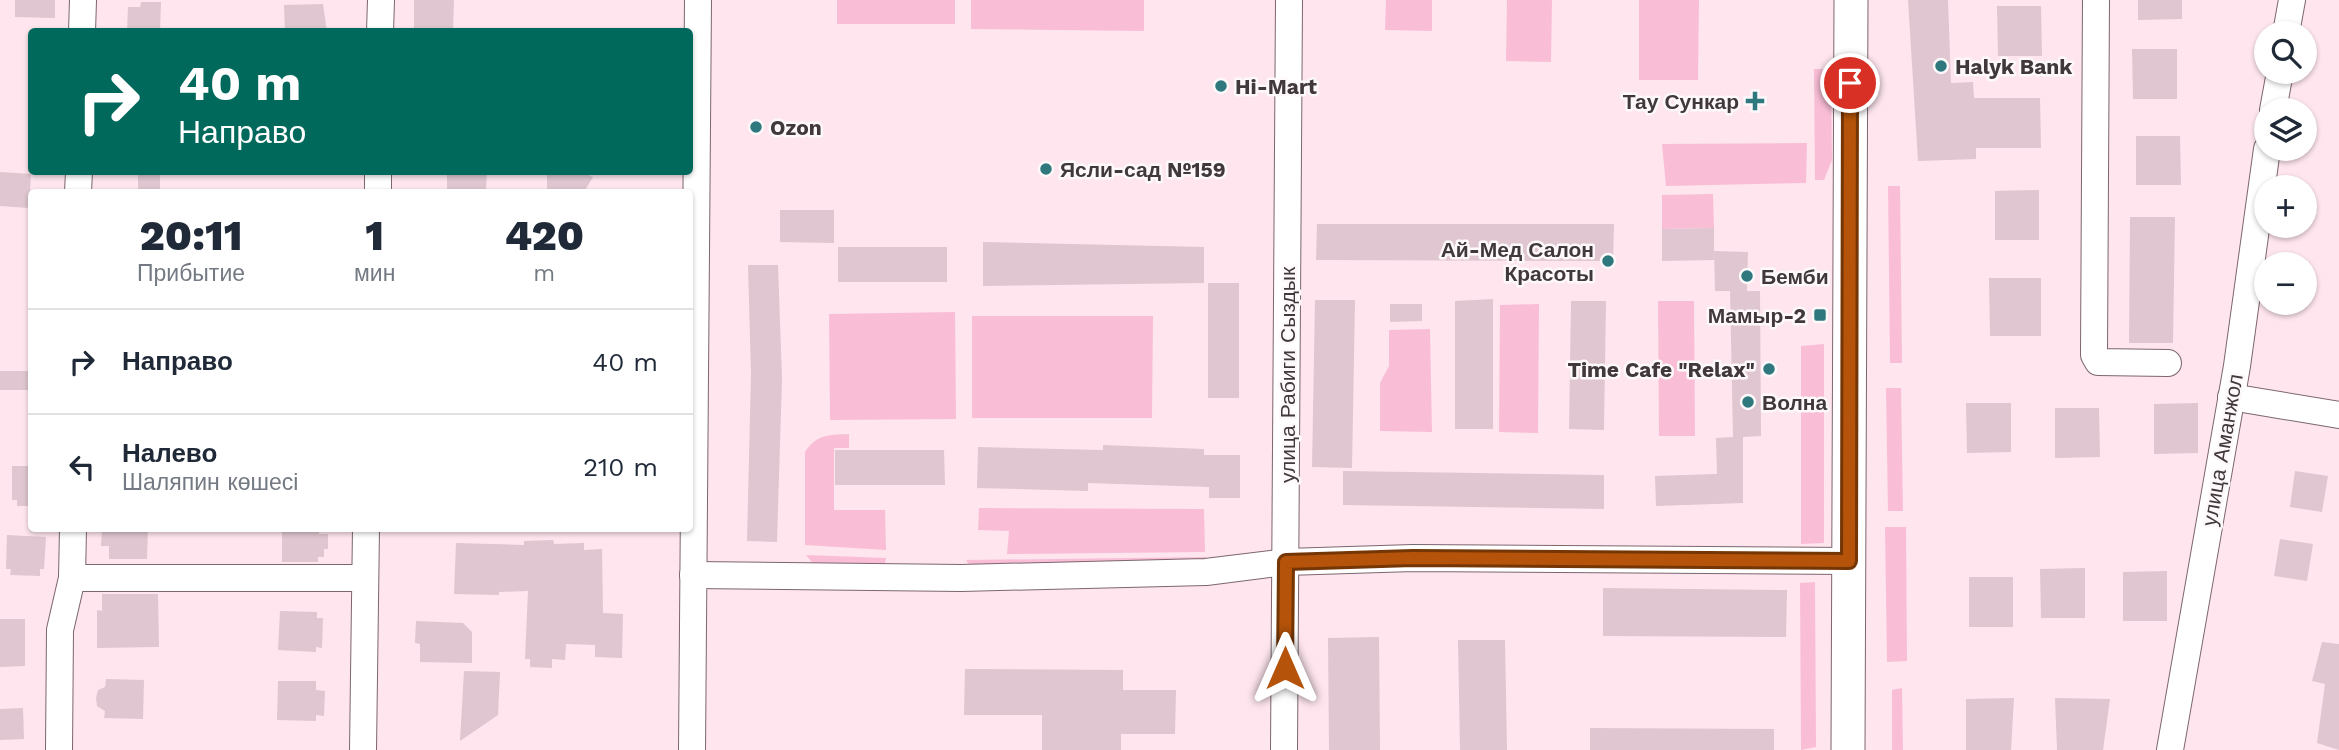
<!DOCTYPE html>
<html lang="ru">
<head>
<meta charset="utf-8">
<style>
	body { margin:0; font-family:"Work Sans",sans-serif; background:#f2f2f3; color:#1f2937; height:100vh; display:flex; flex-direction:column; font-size:26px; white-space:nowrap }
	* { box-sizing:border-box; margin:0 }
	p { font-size:23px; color:#747a83 }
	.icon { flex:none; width:38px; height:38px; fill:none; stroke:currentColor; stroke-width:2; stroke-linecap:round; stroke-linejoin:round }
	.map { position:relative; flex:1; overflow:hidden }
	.side { position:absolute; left:28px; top:189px; width:665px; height:343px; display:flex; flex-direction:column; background:#fff; border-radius:7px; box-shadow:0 2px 5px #0004 }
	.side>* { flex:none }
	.guide { position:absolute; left:28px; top:28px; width:665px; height:147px; border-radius:7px; box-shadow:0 2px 5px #0004; background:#00695c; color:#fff; overflow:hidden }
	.tools { position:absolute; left:2254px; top:21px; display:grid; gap:14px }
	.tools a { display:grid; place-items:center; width:63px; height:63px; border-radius:50%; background:#fff; box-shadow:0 2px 5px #0004; font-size:35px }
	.pin { position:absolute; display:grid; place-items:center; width:60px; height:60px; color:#fff; margin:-30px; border:4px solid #fff; border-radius:50%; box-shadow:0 2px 7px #0007 }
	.me { position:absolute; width:77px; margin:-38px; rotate:0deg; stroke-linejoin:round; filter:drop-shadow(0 0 5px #0008) }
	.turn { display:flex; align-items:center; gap:24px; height:147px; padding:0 35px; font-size:32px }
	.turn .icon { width:91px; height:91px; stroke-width:2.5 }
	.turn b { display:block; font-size:49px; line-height:60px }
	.eta { display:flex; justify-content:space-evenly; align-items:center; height:119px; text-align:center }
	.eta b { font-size:42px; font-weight:800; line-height:49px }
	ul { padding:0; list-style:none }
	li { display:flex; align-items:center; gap:21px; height:105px; padding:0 35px; border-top:2px solid #e0e1e3 }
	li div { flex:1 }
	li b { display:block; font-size:26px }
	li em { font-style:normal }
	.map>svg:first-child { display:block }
	.green { fill:#f9bed6 }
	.building { fill:#dfc6d0 }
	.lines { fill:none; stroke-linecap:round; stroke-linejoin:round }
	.minor-casing { stroke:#7c666f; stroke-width:28 }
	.major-casing { stroke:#7c666f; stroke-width:35 }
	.minor { stroke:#fff; stroke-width:26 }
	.major { stroke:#fff; stroke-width:33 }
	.route-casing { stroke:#753606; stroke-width:18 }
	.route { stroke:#b45309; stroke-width:12 }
	.poi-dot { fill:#2f787d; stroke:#fdf8fa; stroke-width:2.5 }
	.labels { text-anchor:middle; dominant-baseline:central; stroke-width:5; stroke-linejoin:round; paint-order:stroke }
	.poi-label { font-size:21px; font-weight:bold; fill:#41383b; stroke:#fdf8fa; text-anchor:start }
	.street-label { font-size:21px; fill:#41383b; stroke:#fdf8fa }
</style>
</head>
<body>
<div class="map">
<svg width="2339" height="750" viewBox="0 0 2339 750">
	<rect width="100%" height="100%" fill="#fee5ee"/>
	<g class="green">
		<rect x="837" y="0" width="118" height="24"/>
		<path d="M971,0h173v31l-173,-2z"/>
		<path d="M1386,0h46v31l-47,-1z"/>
		<path d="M1507,0h45l-1,62 -45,-1z"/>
		<path d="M1639,0h60l-1,80h-59z"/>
		<path d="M1814,69h9l8,7 1,84 -8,20h-9z"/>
		<path d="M1807,143l-1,40 -140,3 -4,-42z"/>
		<path d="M1888,186h12l2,177h-12z"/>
		<path d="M1713,194l1,34 -52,1v-34z"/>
		<path d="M1658,301h36l1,135h-36z"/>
		<path d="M1539,304l-1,129 -39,-1 1,-127z"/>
		<path d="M955,312l1,107 -126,1 -1,-106z"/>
		<path d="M972,316h181l-1,102h-180z"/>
		<path d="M1430,329l2,103 -52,-1v-48l9,-17v-36z"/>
		<path d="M1824,344v199l-23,1v-198z"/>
		<path d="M1886,388h15l2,123h-15z"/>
		<path d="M849,434v14h-15v62h51l1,40 -81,-5v-93c12,-18 23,-17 44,-18z"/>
		<path d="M979,508l225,1 1,43 -198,2 2,-23 -31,-1z"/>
		<path d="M1885,527h21l1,134 -20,1z"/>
		<path d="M806,555l80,3 -1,6 -66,7z"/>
		<path d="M1206,557l1,11 -237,-2 -4,-6z"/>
		<path d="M1815,582l1,165 -15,3 -1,-167z"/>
		<path d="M1902,688l1,62h-11v-60z"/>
	</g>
	<g class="building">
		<path d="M15,0h40v18l-40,-1z"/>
		<path d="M414,0h40l-1,32h-39z"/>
		<path d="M1908,0h40l3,83 22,-1 1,16h66l1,50h-65v11l-58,2z"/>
		<path d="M2138,0h44v19l-44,1z"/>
		<path d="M141,2h20l-1,30h-33l1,-25h12z"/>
		<path d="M323,4l4,28h-42l-1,-27z"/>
		<path d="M1997,6h44l1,50h-44z"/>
		<path d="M2132,49h45v50h-44z"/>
		<path d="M2136,136h44l1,49h-45z"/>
		<path d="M0,172l31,2 -2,34 -29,-2z"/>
		<rect x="138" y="172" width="22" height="20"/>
		<path d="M447,172h40l-1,17h-39z"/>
		<path d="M547,172h34l12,5 -9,15h-37z"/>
		<path d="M2039,190v50h-44v-49z"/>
		<path d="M780,210h54v33l-54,-1z"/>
		<path d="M2130,217h45l-2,126h-44z"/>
		<path d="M1317,224h297l-1,37 -297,-1z"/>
		<path d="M1714,228v32l-52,1v-32z"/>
		<path d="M983,242l221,5v36l-221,3z"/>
		<rect x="838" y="247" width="109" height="35"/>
		<path d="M1714,251l34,1 -1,39h13l1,145 -18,1v66l-87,3 -1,-30 62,-2 -1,-36 17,-1 -3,-146h-15z"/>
		<path d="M748,265h30l4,114 -5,163 -30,-1 4,-167z"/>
		<path d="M1989,278h52v58h-51z"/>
		<rect x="1208" y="283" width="31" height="115"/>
		<path d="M1493,299v130h-38v-128z"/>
		<path d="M1315,300h40l-3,168 -40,-1z"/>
		<path d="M1571,301h35l-2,129 -35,-1z"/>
		<path d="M1390,304h32v17l-32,1z"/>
		<rect x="0" y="371" width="32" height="19"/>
		<path d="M1966,403h45v49l-44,1z"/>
		<path d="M2198,403v50l-44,1v-50z"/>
		<path d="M2055,408h44l1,49 -45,1z"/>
		<path d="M1103,445l101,4v6h36v43h-31v-11l-121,-4v8l-111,-3 1,-41 125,3z"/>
		<path d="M835,450h109l1,35h-110z"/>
		<path d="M12,466h20v40h-15v-6h-5z"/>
		<path d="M1343,471l261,4v34l-261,-4z"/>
		<path d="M2295,471l33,5 -6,36 -32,-5z"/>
		<path d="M102,528h46l-1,31h-38v-13h-8z"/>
		<path d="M282,528h37v6h9v15h-4v8h-6v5h-36z"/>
		<path d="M7,535l39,2 -2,32h-4v7l-30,-1 1,-6h-5z"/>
		<path d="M2280,539l33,5 -6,37 -33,-5z"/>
		<path d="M553,540l1,4 30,-1v7l18,-1 1,64 20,1 -1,44 -27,-1v-12l-29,-1 -1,16 -13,-1v9l-22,-1v-8h-5l3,-68 -29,1v3l-45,-1 2,-51 68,2v-4z"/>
		<path d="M2085,568v50h-44l-1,-49z"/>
		<path d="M2167,571v50h-44v-49z"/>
		<rect x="1969" y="577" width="44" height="50"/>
		<path d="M1603,588l184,2 -1,47 -183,-1z"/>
		<path d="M102,594h56l1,53 -62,1v-38l5,1z"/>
		<path d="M280,611l37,1v6h6l-1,30 -6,-1v5l-38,-2z"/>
		<path d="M0,619h25v47l-25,1z"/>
		<path d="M416,621l47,2 9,9v31l-52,-1v-18l-5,-1z"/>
		<path d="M1379,637l1,113h-51l-1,-112z"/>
		<path d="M1458,640h47l2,110h-47z"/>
		<path d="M2322,642l17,2v106l-22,-7 8,-59 -13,-3z"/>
		<path d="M965,669l158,1v20h53l-1,44h-54v16h-79v-35h-78z"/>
		<path d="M464,671l36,1 -2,43 -38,26z"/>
		<path d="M106,679l38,1 -1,39 -39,-1 1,-7 -8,-5 -1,-8 2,-8 7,-3z"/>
		<path d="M278,681h38v9l9,1 -1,25 -8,-1v6l-39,-1z"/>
		<path d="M2014,698l-3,52h-45v-51z"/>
		<path d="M2055,698l55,1 -7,51h-46z"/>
		<path d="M23,708l1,31 -24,1v-31z"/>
		<path d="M1590,728l184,1v21h-184z"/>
	</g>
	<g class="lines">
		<g class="minor-casing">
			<g id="minor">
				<path d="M2096,0l-2,355 4,7 70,1"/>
				<path d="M82,32l1,-32"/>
				<path d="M380,32l1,-32"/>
				<path d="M2286,33l6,-33"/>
				<path d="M2273,110l7,-38"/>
				<path d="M78,192l1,-20"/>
				<path d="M378,192v-20"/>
				<path d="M2231,397l108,18"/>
				<path d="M693,575l268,3 245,-6 80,-10 127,-4 436,3"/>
				<path d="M72,578h293"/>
				<path d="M59,750l1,-120 12,-52 1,-50"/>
				<path d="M363,750l3,-222"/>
				<path d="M692,750l6,-750"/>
				<path d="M1284,750l5,-750"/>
				<path d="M2170,750l67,-384 30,-217"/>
			</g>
		</g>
		<g class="major-casing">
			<path id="major" d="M1848,750l3,-750"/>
		</g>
		<use href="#minor" class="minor"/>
		<use href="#major" class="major"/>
	</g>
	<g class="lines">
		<g class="route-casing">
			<path id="route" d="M1285,668l1,-106 127,-4 436,3 1,-478"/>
		</g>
		<use href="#route" class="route"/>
	</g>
	<g class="poi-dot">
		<circle cx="1941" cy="66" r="7"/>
		<circle cx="1221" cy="86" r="7"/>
		<path d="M1751.5 90.5h7v7h7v7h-7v7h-7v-7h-7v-7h7z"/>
		<circle cx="756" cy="127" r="7"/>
		<circle cx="1046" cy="169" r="7"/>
		<circle cx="1608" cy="261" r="7"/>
		<circle cx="1747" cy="276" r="7"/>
		<rect x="1813" y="308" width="14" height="14" rx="3.5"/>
		<circle cx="1769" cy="369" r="7"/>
		<circle cx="1748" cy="402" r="7"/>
	</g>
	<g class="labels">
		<g class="poi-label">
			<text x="1955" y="66">Halyk Bank</text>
			<text x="1235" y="86">Hi-Mart</text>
			<text x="1739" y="101" text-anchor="end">Тау Сункар</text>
			<text x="770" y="127">Ozon</text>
			<text x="1060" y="169">Ясли-сад №159</text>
			<text x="1594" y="249" text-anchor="end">Ай-Мед Салон<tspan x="1594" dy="24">Красоты</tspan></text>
			<text x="1761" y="276">Бемби</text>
			<text x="1806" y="315" text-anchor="end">Мамыр-2</text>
			<text x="1755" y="369" text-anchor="end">Time Cafe "Relax"</text>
			<text x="1762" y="402">Волна</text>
		</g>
		<g class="street-label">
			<text transform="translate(1287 375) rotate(-90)">улица Рабиги Сыздык</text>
			<text transform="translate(2222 450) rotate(-80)">улица Аманжол</text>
		</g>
	</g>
</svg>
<div class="tools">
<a><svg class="icon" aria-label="search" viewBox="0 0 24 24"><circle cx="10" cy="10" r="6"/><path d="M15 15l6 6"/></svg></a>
<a><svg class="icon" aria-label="layers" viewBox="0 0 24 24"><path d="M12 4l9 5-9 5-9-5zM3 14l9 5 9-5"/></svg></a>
<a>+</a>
<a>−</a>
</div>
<div class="pin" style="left:1850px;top:83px;background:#d93025"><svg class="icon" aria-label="arrive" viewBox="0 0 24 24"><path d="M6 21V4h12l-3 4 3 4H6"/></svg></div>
<svg class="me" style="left:1285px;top:668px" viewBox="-20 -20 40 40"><path d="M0-17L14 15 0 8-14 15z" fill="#b45309" stroke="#fff" stroke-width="4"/></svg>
<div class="guide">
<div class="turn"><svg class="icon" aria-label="right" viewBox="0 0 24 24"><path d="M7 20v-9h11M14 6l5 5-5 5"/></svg><div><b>40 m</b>Направо</div></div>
</div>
<section class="side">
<div class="eta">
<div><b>20:11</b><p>Прибытие</p></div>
<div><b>1</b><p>мин</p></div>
<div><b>420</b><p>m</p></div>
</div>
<ul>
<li><svg class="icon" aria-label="right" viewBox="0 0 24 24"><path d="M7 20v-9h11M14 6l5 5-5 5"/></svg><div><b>Направо</b></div><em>40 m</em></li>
<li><svg class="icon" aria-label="left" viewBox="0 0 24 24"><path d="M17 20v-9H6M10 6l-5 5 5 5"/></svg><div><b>Налево</b><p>Шаляпин көшесі</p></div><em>210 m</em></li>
</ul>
</section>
</div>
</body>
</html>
